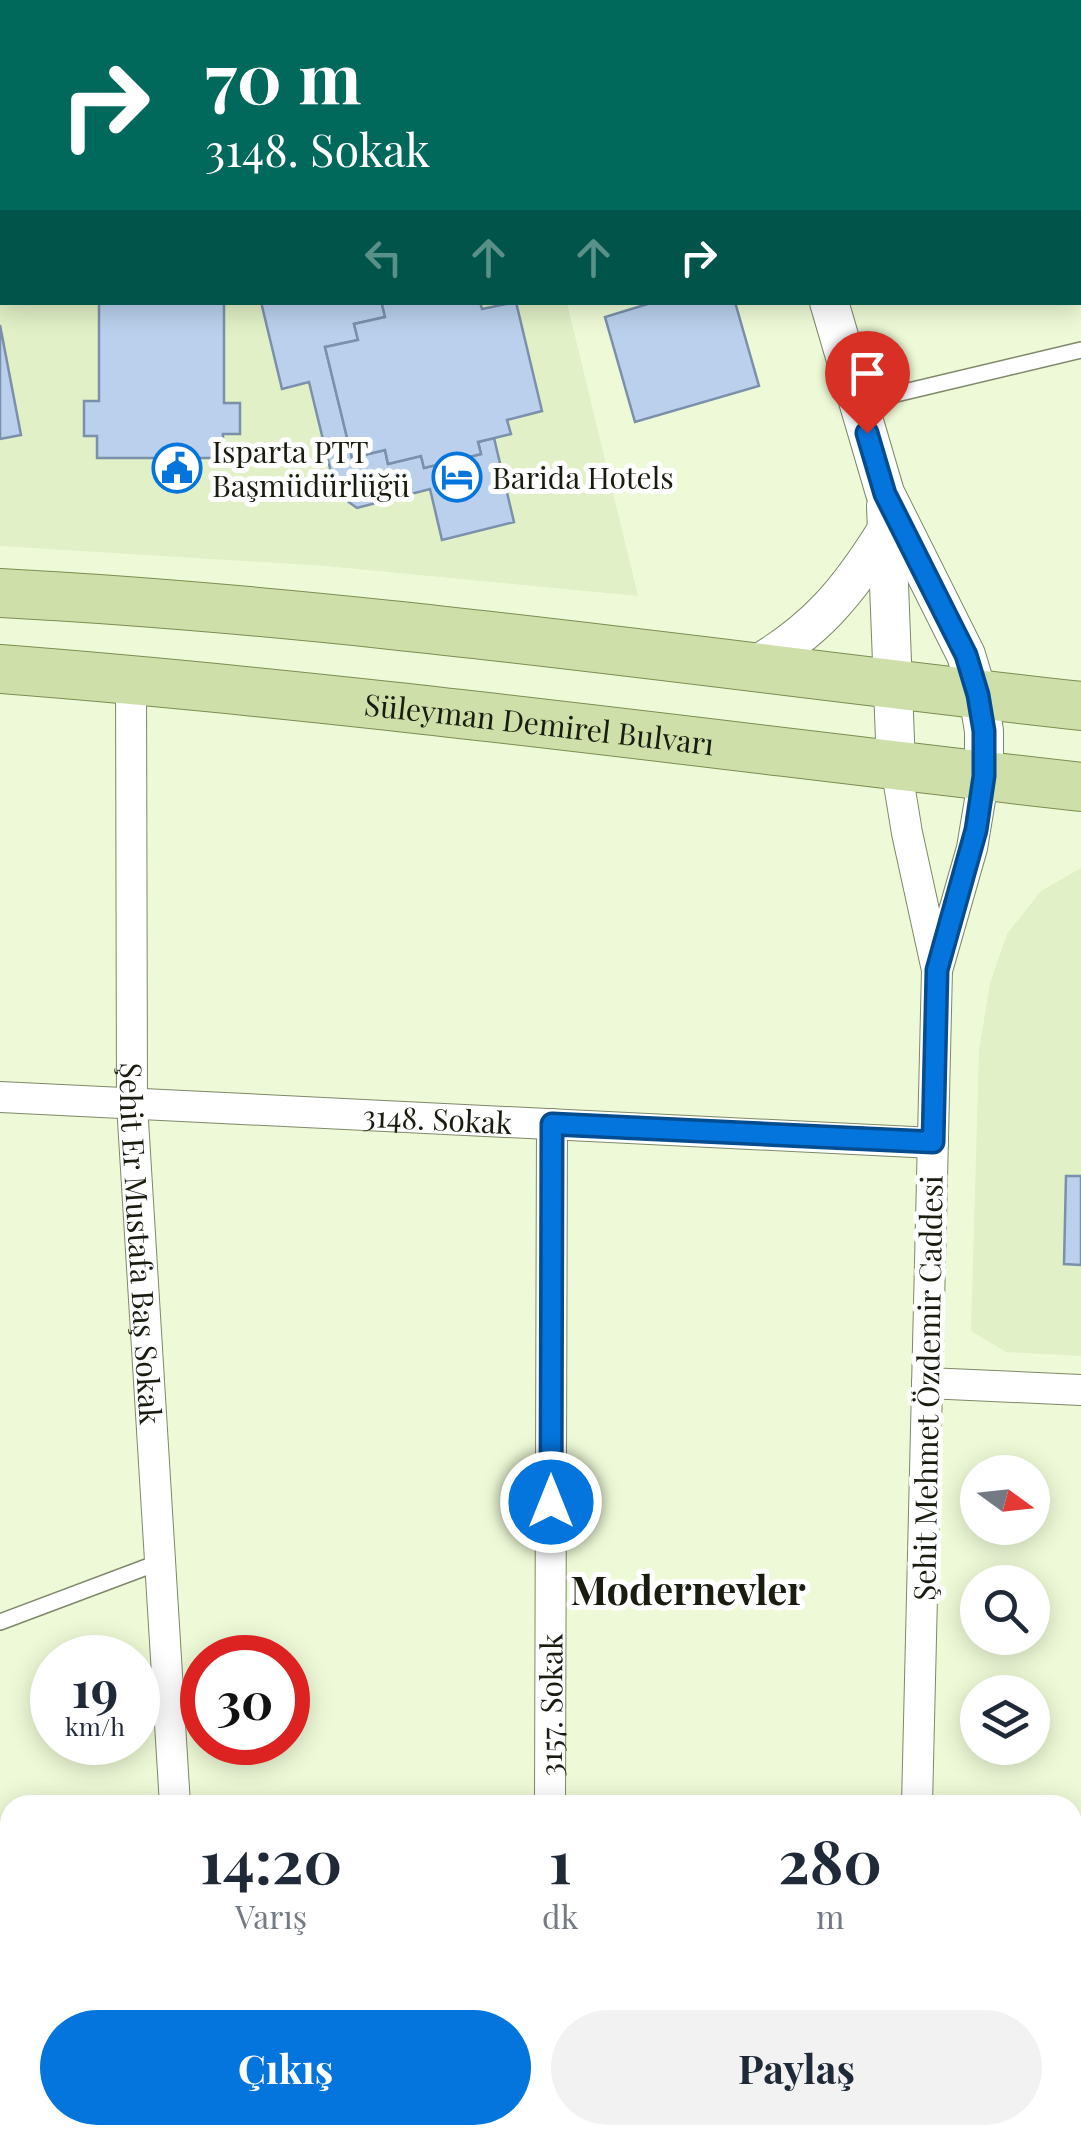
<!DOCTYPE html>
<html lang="tr">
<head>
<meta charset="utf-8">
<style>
	body { margin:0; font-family:"Playfair Display",serif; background:#f2f2f3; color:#1f2937; height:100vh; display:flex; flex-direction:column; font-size:38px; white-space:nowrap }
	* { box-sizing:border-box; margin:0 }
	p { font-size:32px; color:#747a83 }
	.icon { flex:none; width:55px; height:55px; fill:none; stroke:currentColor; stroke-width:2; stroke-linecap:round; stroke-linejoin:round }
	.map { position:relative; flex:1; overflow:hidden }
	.panel { position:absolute; left:0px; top:1795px; width:1082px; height:350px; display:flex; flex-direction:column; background:#fff; border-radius:30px 30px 0 0; box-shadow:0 5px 25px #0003 }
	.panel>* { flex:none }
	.top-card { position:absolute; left:0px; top:0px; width:1082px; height:305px; box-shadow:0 5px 25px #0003; background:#00695c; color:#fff; overflow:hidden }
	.needle { width:65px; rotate:105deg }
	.fabs { position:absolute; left:960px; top:1455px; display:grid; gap:20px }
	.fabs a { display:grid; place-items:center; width:90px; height:90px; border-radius:50%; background:#fff; box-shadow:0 5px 25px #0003; font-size:50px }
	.speed { position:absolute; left:30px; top:1635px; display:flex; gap:20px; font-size:50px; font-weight:700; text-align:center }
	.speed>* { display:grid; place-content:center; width:130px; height:130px; border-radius:50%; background:#fff; box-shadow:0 5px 25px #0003; line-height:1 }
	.speed small { font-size:25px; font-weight:400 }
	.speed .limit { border:15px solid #d22; background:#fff; color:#111 }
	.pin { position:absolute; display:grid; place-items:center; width:85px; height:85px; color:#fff; margin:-102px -42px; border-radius:50% 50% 50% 0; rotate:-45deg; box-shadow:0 0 10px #0007 }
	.pin .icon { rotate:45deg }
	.me { position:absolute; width:110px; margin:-55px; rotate:0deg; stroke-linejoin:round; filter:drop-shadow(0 0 8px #0008) }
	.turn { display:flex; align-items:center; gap:35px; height:210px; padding:0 40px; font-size:45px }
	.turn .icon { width:130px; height:130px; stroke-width:2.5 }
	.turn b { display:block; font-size:70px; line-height:85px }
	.lanes { display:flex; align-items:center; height:95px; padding:0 40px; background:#0003; justify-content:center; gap:50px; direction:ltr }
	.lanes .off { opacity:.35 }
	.eta { display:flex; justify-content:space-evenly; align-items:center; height:170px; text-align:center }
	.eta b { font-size:60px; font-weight:700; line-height:70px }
	.action { display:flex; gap:20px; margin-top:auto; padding:20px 40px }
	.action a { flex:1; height:115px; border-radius:60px; background:#0475dc; color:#fff; font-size:40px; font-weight:700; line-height:115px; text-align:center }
	.action a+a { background:#f2f2f3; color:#1f2937 }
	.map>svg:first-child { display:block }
	.built { fill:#e1f0c6 }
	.building { fill:#bad0ec; stroke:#7a90ab; stroke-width:2.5 }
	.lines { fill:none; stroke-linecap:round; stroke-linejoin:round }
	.service-casing { stroke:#7e8869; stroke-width:18 }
	.minor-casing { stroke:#7e8869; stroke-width:32 }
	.tertiary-casing { stroke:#7e8869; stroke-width:40 }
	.primary-casing { stroke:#7a8d50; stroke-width:50 }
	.service { stroke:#fff; stroke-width:15 }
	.minor { stroke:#fff; stroke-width:30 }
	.tertiary { stroke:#fff; stroke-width:38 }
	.primary { stroke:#cfdfaa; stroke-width:48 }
	.route-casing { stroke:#034c8f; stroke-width:25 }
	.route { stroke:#0475dc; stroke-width:18 }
	.labels { text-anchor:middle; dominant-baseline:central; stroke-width:10; stroke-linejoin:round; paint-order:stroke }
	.poi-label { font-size:30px; fill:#191d10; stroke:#fff; text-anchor:start }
	.street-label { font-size:30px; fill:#191d10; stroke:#fff }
	.district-label { font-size:40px; font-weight:bold; fill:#191d10; stroke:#fff }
</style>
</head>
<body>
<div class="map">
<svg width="1081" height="2145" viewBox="0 0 1081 2145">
	<rect width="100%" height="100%" fill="#eefad7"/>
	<g class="built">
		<path d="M0,0h493l1,2h-492v300l565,1 71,293 -312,-30 -326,-20z"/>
		<path d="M1081,868v488l-75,-4 -35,-21 8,-280 11,-68 17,-49 34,-43z"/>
	</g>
	<g class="building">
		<path d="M55,0h78l-78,2z"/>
		<path d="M99,302h125v101h16v31h-17v24h-126v-22h-13v-35h15z"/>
		<path d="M261,302h126l-5,2 3,13 -31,7 4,16 -33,7 27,111 33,-8 3,14 33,-8 3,12 57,-14 -3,-12 16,-4 20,84 -72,18 -12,-51 -73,19 -21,-15 -27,-111 -27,7z"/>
		<path d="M387,302h93l2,7 34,-7 26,109 -35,9 4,14 -33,8 3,12 -57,14 -3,-12 -33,8 -3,-14 -33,8 -27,-111 33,-7 -4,-16 31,-7 -3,-13z"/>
		<path d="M654,302h81l24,84 -124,36 -30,-105z"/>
		<path d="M0,325l21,110 -21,4z"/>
		<path d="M1066,1176h15v89l-17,-1z"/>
	</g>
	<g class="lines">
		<g class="service-casing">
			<g id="service">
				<path d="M858,403l223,-53"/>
				<path d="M0,1622l160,-60"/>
			</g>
		</g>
		<g class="minor-casing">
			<g id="minor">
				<path id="s1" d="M131,679l1,425 43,701"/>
				<path d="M896,766l11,67 30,137 -20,835"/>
				<path d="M938,967l34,-119 12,-72"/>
				<path id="s2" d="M0,1097l933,46"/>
				<path d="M927,1383l154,7"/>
				<path id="s3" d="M550,1805l2,-681"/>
				<path d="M195,2135v10"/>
				<path d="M549,2145v-10"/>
				<path d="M909,2145v-10"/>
			</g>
		</g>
		<g class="tertiary-casing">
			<g id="tertiary">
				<path d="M740,0l1,2"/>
				<path d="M829,302l56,191 81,162 12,40 6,36v45"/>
				<path d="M886,506l10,260"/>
				<path d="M751,668c64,-36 97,-76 135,-137"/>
			</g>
		</g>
		<g class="primary-casing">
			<g id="primary">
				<path d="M0,593c362,19 721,73 1081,113"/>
				<path id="s4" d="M0,669c361,28 721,77 1081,118"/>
			</g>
		</g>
		<use href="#service" class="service"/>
		<use href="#minor" class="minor"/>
		<use href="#tertiary" class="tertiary"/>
		<use href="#primary" class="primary"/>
	</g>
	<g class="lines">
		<g class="route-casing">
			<path id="route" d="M551,1502l1,-378 381,18 4,-172 39,-140 8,-54v-45l-6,-36 -12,-40 -81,-161 -18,-61"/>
		</g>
		<use href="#route" class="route"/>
	</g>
	<defs>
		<g id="civic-ring" transform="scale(2.5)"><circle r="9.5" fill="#fff" stroke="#0475dc" stroke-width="1.5"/><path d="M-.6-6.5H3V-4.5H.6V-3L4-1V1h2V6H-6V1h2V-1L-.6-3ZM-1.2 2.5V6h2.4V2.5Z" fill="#0475dc"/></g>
		<g id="hotel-ring" transform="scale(2.5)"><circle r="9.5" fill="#fff" stroke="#0475dc" stroke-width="1.5"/><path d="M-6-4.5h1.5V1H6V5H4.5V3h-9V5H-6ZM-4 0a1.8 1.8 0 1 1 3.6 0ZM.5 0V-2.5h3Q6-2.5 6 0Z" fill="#0475dc"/></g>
	</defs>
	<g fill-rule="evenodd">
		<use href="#civic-ring" x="177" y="468"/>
		<use href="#hotel-ring" x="457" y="477"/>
	</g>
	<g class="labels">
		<g class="poi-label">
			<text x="212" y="451">Isparta PTT<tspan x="212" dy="34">Başmüdürlüğü</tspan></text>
			<text x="492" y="477">Barida Hotels</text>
		</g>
		<g class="street-label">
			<text stroke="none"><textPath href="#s4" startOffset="542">Süleyman Demirel Bulvarı</textPath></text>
			<text stroke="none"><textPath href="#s2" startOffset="438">3148. Sokak</textPath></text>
			<text stroke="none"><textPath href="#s1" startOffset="565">Şehit Er Mustafa Baş Sokak</textPath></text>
			<text transform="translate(927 1388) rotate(-89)">Şehit Mehmet Özdemir Caddesi</text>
			<text stroke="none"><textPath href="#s3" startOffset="100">3157. Sokak</textPath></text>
		</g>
		<g class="district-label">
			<text x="688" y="1588">Modernevler</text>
		</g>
	</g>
</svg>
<div class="fabs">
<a><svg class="needle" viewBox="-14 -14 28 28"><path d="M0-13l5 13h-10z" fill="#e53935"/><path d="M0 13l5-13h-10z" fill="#747a83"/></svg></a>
<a><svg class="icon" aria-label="search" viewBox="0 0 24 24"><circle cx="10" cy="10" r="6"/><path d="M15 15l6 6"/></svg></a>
<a><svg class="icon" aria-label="layers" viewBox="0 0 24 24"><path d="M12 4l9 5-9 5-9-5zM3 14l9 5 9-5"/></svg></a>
</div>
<div class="speed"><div>19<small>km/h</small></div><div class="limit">30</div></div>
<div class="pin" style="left:867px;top:433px;background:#d93025"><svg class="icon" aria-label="arrive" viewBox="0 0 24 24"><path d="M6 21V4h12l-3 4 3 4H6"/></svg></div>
<svg class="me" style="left:551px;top:1502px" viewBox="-20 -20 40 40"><circle r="17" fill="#0475dc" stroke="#fff" stroke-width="3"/><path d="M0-11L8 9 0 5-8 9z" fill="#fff"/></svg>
<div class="top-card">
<div class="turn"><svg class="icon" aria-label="right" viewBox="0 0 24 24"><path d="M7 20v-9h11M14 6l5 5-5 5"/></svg><div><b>70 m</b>3148. Sokak</div></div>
<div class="lanes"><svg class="icon off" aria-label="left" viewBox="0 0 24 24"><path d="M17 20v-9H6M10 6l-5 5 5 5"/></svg><svg class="icon off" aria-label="ahead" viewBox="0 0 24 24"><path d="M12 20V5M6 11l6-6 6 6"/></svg><svg class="icon off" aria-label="ahead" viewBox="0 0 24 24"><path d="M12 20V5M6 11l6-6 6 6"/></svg><svg class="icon" aria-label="right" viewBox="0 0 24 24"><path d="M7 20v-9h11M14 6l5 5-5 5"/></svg></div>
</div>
<section class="panel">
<div class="eta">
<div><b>14:20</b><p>Varış</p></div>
<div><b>1</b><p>dk</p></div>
<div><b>280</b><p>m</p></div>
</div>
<div class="action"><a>Çıkış</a><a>Paylaş</a></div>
</section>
</div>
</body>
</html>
